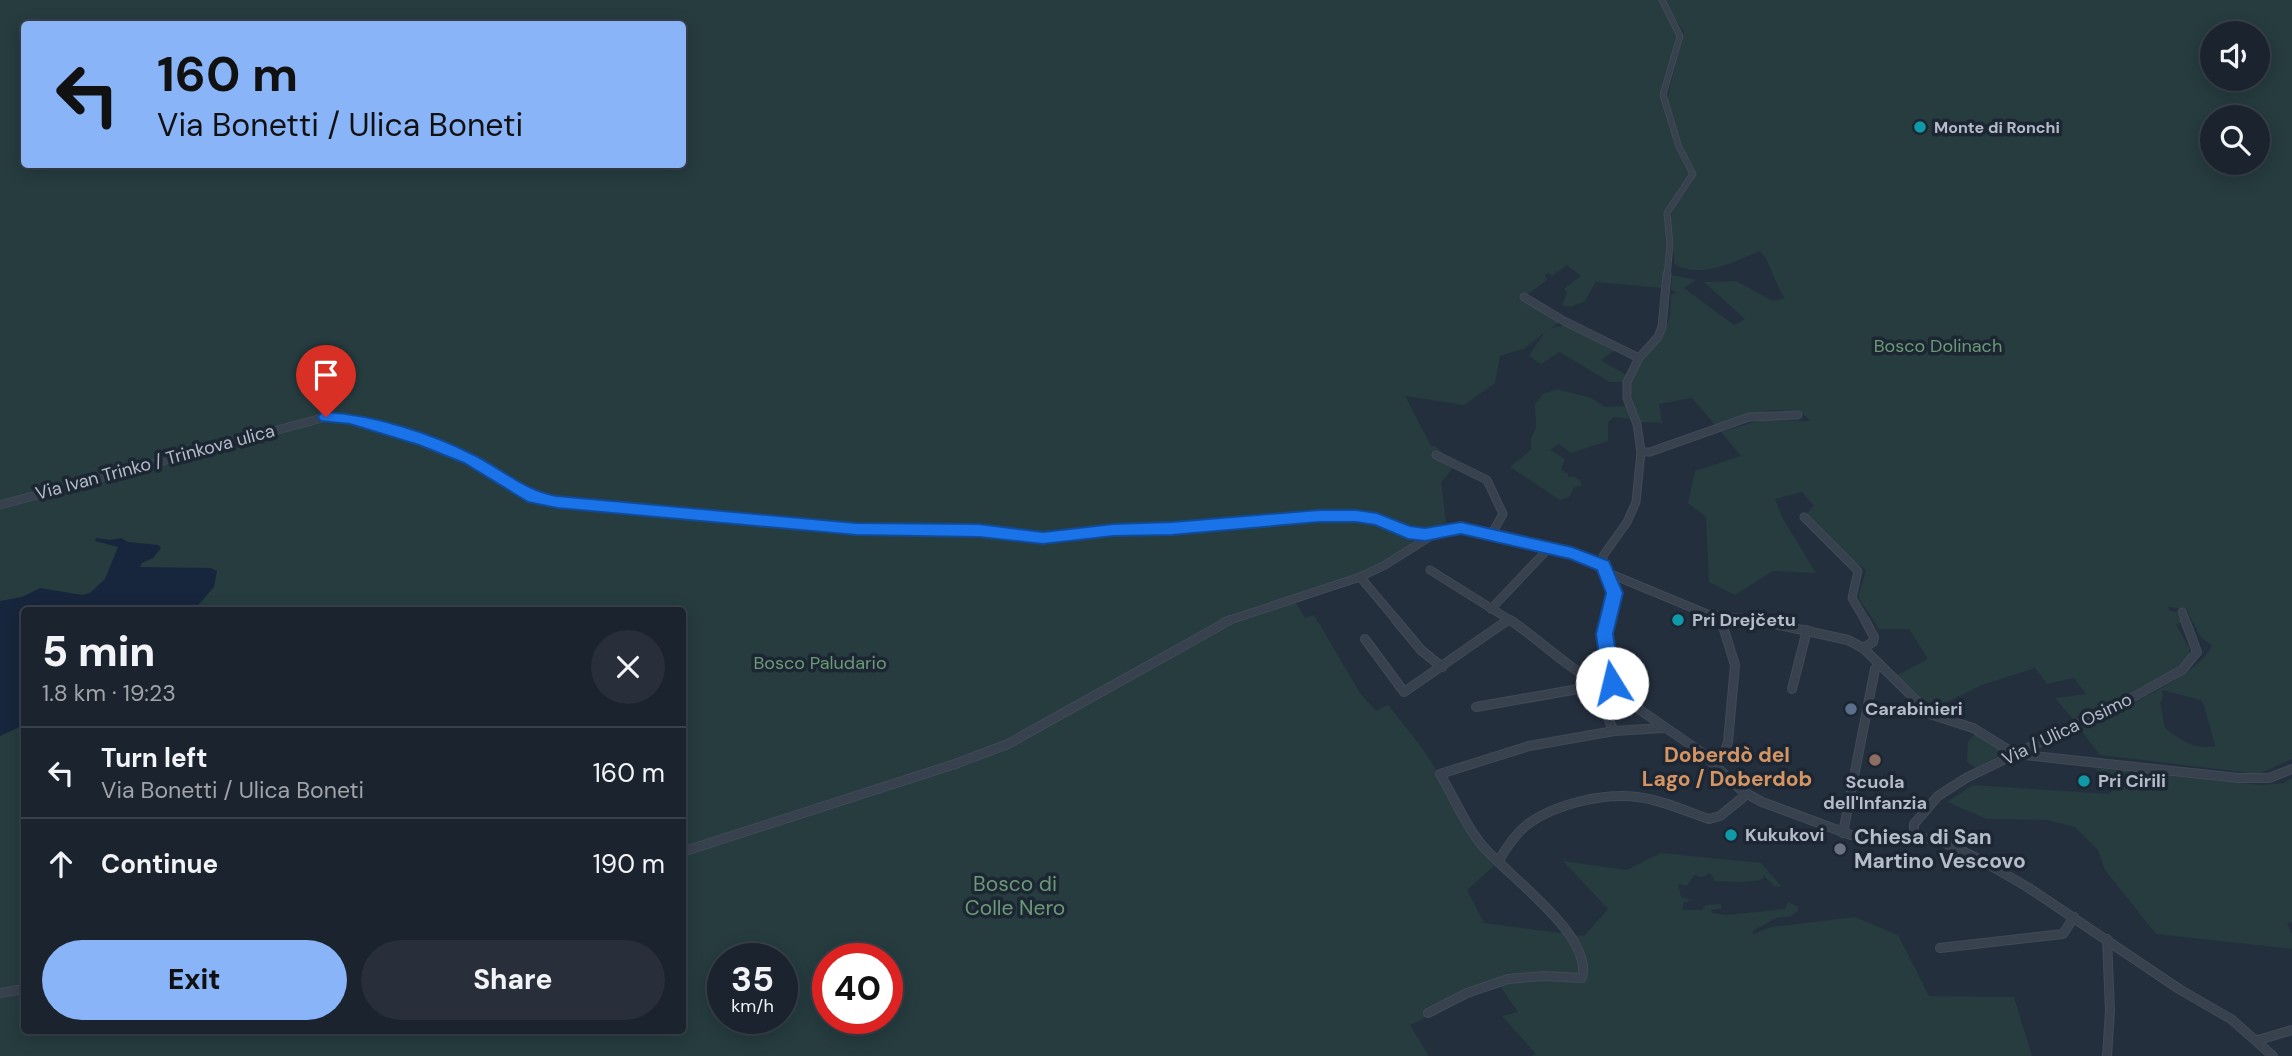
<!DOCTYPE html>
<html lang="en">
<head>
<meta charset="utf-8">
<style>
	body { margin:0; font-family:"DM Sans",sans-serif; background:#282f3a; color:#f1f3f6; height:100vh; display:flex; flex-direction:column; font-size:26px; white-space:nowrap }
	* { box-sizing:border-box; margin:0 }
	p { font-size:23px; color:#a0a4aa }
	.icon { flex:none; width:38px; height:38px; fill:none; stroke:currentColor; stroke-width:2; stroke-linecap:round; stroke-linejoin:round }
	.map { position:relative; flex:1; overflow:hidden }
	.side { position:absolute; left:21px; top:607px; width:665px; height:427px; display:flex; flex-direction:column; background:#1b232e; border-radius:7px; box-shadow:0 4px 18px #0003,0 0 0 2px #39404a }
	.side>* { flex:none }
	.guide { position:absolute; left:21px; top:21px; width:665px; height:147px; border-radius:7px; box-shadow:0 4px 18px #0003,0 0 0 2px #39404a; background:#8ab4f8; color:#111; overflow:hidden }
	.controls { position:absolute; left:2200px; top:21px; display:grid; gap:14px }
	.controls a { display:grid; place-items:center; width:70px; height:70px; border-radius:50%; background:#1b232e; box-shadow:0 4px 18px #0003,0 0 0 2px #39404a; font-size:35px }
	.speed { position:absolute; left:707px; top:943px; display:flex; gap:14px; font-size:35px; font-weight:700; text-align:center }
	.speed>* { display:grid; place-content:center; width:91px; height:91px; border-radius:50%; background:#1b232e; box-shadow:0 4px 18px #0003,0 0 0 2px #39404a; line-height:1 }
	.speed small { font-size:18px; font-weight:400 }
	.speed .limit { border:10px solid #d22; background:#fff; color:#111 }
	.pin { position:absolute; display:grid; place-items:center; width:60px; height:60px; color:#fff; margin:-72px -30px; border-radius:50% 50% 50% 0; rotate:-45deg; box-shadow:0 0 7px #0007 }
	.pin .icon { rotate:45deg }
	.me { position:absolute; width:77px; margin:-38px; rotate:351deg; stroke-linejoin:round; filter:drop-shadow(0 0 5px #0008) }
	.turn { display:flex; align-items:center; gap:24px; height:147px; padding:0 21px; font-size:32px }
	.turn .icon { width:91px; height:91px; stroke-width:2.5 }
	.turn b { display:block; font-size:49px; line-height:60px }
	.round { display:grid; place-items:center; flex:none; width:74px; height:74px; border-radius:37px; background:#282f3a }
	.headline { display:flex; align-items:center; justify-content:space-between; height:119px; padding:0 21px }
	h1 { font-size:42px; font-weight:800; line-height:52px }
	.action { display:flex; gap:14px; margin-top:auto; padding:14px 21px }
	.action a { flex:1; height:80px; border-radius:42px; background:#8ab4f8; color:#111; font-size:28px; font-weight:800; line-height:80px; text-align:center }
	.action a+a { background:#282f3a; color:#f1f3f6 }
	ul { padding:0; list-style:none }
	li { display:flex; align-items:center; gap:21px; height:91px; padding:0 21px; border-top:2px solid #39404a }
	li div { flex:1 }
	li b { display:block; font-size:26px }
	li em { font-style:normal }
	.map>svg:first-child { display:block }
	.green { fill:#263c3f; fill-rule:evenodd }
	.water { fill:#17263c }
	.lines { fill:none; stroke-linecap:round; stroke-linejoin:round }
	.minor-far2-casing { stroke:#414a57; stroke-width:7 }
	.minor-far1-casing { stroke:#414a57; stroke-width:9 }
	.minor-casing { stroke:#414a57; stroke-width:10 }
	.minor-far2 { stroke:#38414e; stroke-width:5 }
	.minor-far1 { stroke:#38414e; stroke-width:7 }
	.minor { stroke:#38414e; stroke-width:8 }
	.route { fill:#1a73e8; stroke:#114b97; stroke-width:2 }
	.culture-dot { fill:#0f9aa8; stroke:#1d2633; stroke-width:2.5 }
	.service-dot { fill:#5c6f8a; stroke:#1d2633; stroke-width:2.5 }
	.education-dot { fill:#8d6e63; stroke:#1d2633; stroke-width:2.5 }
	.worship-dot { fill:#6b7280; stroke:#1d2633; stroke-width:2.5 }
	.labels { text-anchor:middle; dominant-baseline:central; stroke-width:7; stroke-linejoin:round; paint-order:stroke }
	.far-poi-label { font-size:16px; font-weight:bold; fill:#b4bcc9; stroke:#1d2633; text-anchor:start }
	.park-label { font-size:18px; fill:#6b9a76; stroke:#1d2633 }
	.street-label { font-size:18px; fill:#b4bcc9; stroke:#1d2633 }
	.poi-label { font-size:18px; font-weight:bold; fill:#b4bcc9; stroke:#1d2633; text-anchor:start }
	.quarter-label { font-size:21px; font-weight:bold; fill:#d59563; stroke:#1d2633 }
	.near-poi-label { font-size:21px; font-weight:bold; fill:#b4bcc9; stroke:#1d2633; text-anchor:start }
	.near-park-label { font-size:21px; fill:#6b9a76; stroke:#1d2633 }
</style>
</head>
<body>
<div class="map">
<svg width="2292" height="1056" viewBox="0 0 2292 1056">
	<rect width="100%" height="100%" fill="#242f3e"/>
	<g class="green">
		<path d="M0,0h1659l21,38c-18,59 -24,79 13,133l-26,42 3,32 -7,43 -67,-6 -12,20 -14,5 -8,-2 5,-12 -3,-4 17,-13 -14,-11 -15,11 -4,-3 -3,2 2,5 -23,17 40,22 -14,10 18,-5 49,25 -16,11 25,15 -2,7h-14l-51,-30 -18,12 -12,-8 15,-23 -19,15 -25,8 -5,27 -31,22 -59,-9 26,50h4l20,19 -14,18 5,39 -15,11 -25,1 7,9 -27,20 -92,37 11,18 9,-3 46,78 16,18 12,-6c17,21 35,42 49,66 19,32 33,66 57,95l-27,24 17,33 100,13 24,-27 -45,-48 64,9 34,-17 100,10 21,24 -8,-1 -11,-11v4c-16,4 -32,3 -48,2l-5,-8 -8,4 -8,-2 -7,11 -9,-2 3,13 11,3 -9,3v7h19l4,-5 14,-1 2,4 -11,2 2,3 14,2 58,-6 3,-7 10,5v4l-7,5 -15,2 -23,13v3l18,-7 84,-10 43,18 31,61 85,1 18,59h-500l4,-2 -34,-38 16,-4 -19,-28 -89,41 19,31h-1429zM24,24h658v140h-658zM24,611h658v420h-658zM723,959h59v59h-59zM828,959h59v59h-59z"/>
		<path d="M1662,0h630v759l-33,15 -159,-19 -20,-26c33,-17 118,-52 132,-83l-12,-10 -14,-27 -18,-2 2,4 6,1 6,11 -6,1 13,24v8l-18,17 -98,46 -18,-21 31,-4 -12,-16 -27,6 -12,-16 -53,17 -45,22 -17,-8 -24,-23 32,-17 -19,-30h-30l-21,-32 8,-27 -27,-20 -34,-35 9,-9 -12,-14 -27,7 7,18 34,56 -43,-2 -38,24 -26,-13 -3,-65 -18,-14 7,-32 46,-15 -20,-24 40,-12 49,1c-16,-23 -73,-4 -94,5l-24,-28 -33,6 3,19 -23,-1 -9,-34 7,-19 26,-35 7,-17 1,-22 6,-3 -6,-2 1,-15 24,5 -12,8 50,37 11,-6 -41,-37 32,-1 37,20 12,-3c-11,-14 -13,-34 -25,-47 -28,11 -58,29 -86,13 1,-14 -6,-41 -2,-51 6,-14 20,-25 24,-40l-10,-16 -19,-58 17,-67zM2212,33h46v46h-46zM2212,117h46v46h-46zM2162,690l39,10 3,5 11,41c-21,4 -33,-5 -50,-18l-5,-26 3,-3z"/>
		<path d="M1557,389l34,9 14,9 21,-1 4,13 -16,-2 -6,5v19l-37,12 -12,-9 -9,6 15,9 -4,11 7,4v4l4,-2 8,4 2,5 -8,3 -5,9 -9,3 -50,-33 21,-17v-11l5,-12 -1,-23 8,-10z"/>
		<path d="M1977,733l28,19 -29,16 -9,-6 1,-21z"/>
		<path d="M2095,768l166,17 23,-2 8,-5v144l-5,1 5,11v15l-136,-15 -51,-64 -7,-20 -23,-23 -28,-7 -60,-1 -40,-17 26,-17 136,9 4,-5z"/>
	</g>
	<path class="water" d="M96,538l14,2 11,-2 7,4 30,3 3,3 -8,10 -11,5 -2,4 71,1 6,3 -3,16 -21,24h-169v114l-24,11v-135l22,-4 18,-9 42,7 8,-2 15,-14 13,-32 -23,-6z"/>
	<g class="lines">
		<g class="minor-far2-casing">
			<path id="minor-far2" d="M1662,0l18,36 -17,59 16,52 14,27 -26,39 3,32 -3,31"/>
		</g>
		<g class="minor-far1-casing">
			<g id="minor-far1">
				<path d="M1524,297l40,24 75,37"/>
				<path d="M1641,452h9l99,-35 49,-2"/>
				<path d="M1436,455l51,25 16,34 -12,21"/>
				<path d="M0,505l326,-88c50,4 102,19 146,43 24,13 44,31 71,40l313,29 123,2 64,7 70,-8 59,-1 147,-13h38l20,4 31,13 31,-2"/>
				<path d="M1804,517l54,54 -6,27 14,24"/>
				<path d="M1430,570l83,52"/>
				<path d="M1606,572l101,42 64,8"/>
				<path d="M1360,577l38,45"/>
				<path d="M1491,609l57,-60"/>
				<path d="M2182,612l4,10"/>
				<path d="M1720,617l2,5"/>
				<path d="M1224,622l136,-45 25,-12 54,-34 22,-3 111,25 31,12"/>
				<path d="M1506,622l3,-2"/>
				<path d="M1608,622l6,-29 -11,-28v-9l24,-34 9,-20 5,-50 -4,-28 -10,-26v-16l12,-24 19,-21 4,-10 5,-53"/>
			</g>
		</g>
		<g class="minor-casing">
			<g id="minor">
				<path d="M1396,620l25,30 21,17"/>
				<path d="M1510,620c27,17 74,64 103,68"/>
				<path d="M1608,620l-3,14 5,43 7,17 84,58 41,39 20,11 89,33 73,3 21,5 36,17 48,28 150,101 52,30 42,37"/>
				<path d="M1757,620l91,20 15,8 67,66 43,14 42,26 223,24h31l23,-9"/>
				<path d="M1365,639l39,53 104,-72"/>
				<path d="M1863,648l10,-6 1,-5 -9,-17"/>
				<path d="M1792,689l15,-59"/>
				<path d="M1476,707l125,-22"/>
				<path d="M1614,731l-12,-26 15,-11"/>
				<path d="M1715,765l9,-11 4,-12 7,-77 -14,-45"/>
				<path d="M1843,833l32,-164 4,-5"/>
				<path d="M1914,837v-13l24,-28 28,-18 171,-83 45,-25 15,-18 -12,-32"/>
				<path d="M682,852l273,-88 53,-20 222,-124"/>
				<path d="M1498,862c8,-14 17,-28 30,-38 27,-20 75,-31 109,-27 25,3 48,14 72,22l11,-3 27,-22"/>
				<path d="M2107,939l3,72 -3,45"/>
				<path d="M1940,948l123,-14 11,-17"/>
				<path d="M0,993l24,-4"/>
				<path d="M1428,1013l39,-20 41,-14 35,-3 39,2c12,-43 -76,-103 -101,-134 -17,-21 -27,-47 -41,-70l89,-28 85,-15 49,-3"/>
				<path d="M2258,1040l34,-10"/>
			</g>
		</g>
		<use href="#minor-far2" class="minor-far2"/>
		<use href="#minor-far1" class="minor-far1"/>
		<use href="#minor" class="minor"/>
	</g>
	<path class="route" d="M326,412c49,3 105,21 150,44 27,14 50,35 81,40l299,27 123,1 64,8 70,-8 59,-2 147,-12h37l21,3 33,13 15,2 36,-6 111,25 37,14 14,32 -10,41 8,49 -3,5 -6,2 -6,-2 -3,-5 -7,-49 10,-41 -9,-23 -27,-11 -109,-25 -36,7 -17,-2 -33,-14 -19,-3h-37l-147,13 -59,1 -70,8 -64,-7 -123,-2 -299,-27 -29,-6 -64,-39 -45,-18 -69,-21 -29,-3 -3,-4 3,-4z"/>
	<g class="culture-dot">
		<circle cx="1920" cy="127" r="7"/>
		<circle cx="1678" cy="620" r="7"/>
		<circle cx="2084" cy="781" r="7"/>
		<circle cx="1731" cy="835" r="7"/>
	</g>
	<circle class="service-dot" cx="1851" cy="709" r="7"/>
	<circle class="education-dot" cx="1875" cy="760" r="7"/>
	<circle class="worship-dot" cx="1840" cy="849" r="7"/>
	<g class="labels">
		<g class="far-poi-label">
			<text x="1934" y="127">Monte di Ronchi</text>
		</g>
		<g class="park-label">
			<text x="1938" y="346">Bosco Dolinach</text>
			<text x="820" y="663">Bosco Paludario</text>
		</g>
		<g class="street-label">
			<text transform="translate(155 462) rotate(-15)">Via Ivan Trinko / Trinkova ulica</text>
			<text transform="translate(2067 729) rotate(-26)">Via / Ulica Osimo</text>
		</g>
		<g class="poi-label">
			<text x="1692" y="620">Pri Drejčetu</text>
			<text x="1865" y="709">Carabinieri</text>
			<text x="2098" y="781">Pri Cirili</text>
			<text x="1875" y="782" text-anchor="middle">Scuola<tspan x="1875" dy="21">dell'Infanzia</tspan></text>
			<text x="1745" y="835">Kukukovi</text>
		</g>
		<g class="quarter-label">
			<text x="1727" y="755">Doberdò del<tspan x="1727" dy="24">Lago / Doberdob</tspan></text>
		</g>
		<g class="near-poi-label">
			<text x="1854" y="837">Chiesa di San<tspan x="1854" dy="24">Martino Vescovo</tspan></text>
		</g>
		<g class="near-park-label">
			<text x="1015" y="884">Bosco di<tspan x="1015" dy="24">Colle Nero</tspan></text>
		</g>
	</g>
</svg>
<div class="controls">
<a><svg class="icon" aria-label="sound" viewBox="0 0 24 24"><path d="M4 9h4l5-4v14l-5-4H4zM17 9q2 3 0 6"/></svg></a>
<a><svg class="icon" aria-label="search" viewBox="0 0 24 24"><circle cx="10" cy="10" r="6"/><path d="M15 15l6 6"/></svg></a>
</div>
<div class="speed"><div>35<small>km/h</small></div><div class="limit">40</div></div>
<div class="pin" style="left:326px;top:417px;background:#d93025"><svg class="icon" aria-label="arrive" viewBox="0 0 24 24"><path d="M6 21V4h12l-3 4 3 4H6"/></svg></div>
<svg class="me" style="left:1612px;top:683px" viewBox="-20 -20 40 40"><circle r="19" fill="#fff"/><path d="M0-13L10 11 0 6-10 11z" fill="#1a73e8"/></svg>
<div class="guide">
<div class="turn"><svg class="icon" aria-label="left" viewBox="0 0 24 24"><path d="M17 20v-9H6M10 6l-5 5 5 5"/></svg><div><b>160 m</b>Via Bonetti / Ulica Boneti</div></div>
</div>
<section class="side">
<div class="headline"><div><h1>5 min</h1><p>1.8 km · 19:23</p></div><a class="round"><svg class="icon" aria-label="close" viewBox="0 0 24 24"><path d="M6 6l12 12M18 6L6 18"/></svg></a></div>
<ul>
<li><svg class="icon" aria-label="left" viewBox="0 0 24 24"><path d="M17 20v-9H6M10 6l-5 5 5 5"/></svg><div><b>Turn left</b><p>Via Bonetti / Ulica Boneti</p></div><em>160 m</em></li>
<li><svg class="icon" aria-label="ahead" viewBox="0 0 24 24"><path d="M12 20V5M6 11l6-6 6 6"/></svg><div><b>Continue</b></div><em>190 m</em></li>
</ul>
<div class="action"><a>Exit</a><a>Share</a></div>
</section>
</div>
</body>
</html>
